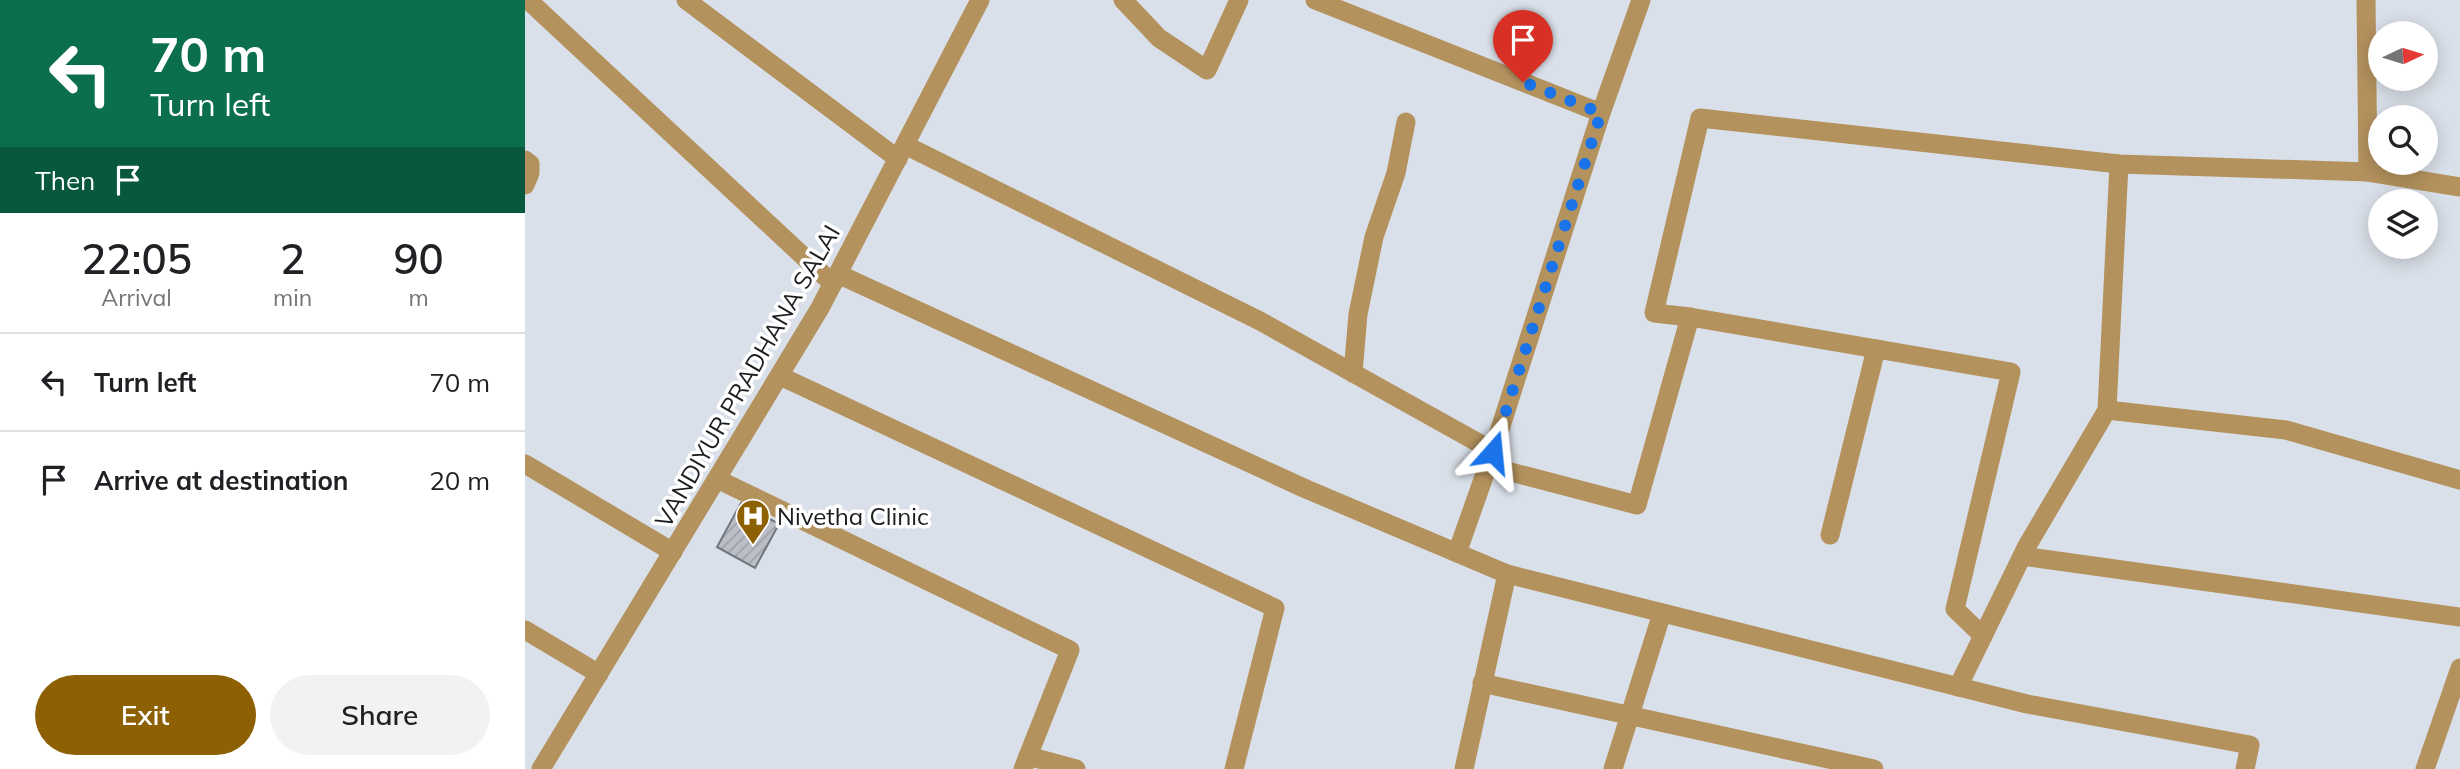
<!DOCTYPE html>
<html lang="en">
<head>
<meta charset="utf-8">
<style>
	body { margin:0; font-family:Mulish,sans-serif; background:#f2f2f2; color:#202124; height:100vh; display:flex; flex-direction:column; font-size:26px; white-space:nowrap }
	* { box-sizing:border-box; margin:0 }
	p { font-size:23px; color:#757577 }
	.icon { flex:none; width:38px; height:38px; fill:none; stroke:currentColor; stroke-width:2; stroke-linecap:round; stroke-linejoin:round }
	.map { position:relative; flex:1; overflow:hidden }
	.sheet { display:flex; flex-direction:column; background:#fff; width:525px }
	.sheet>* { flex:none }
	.banner { background:#0b6e4f; color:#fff; overflow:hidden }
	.needle { width:46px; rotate:86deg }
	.fabs { position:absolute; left:1843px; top:21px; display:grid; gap:14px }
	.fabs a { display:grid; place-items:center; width:70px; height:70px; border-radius:50%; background:#fff; box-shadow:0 4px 18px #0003; font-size:35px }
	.pin { position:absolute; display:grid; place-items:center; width:60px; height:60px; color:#fff; margin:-72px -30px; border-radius:50% 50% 50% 0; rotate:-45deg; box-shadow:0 0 7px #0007 }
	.pin .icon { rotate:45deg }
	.me { position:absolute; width:77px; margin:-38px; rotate:18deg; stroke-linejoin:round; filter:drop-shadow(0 0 5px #0008) }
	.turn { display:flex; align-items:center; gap:24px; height:147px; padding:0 35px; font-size:32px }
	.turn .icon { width:91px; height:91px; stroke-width:2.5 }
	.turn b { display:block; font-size:49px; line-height:60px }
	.then { display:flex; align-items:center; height:66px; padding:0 35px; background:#0003; gap:14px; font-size:26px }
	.eta { display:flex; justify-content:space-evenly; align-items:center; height:119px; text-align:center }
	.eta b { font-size:42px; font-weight:600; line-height:49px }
	.button { display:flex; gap:14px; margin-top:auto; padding:14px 35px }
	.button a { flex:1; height:80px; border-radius:42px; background:#8c6003; color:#fff; font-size:28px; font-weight:600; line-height:80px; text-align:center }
	.button a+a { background:#f2f2f2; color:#202124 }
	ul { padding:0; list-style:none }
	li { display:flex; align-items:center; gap:21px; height:98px; padding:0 35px; border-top:2px solid #e0e0e0 }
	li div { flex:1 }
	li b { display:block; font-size:26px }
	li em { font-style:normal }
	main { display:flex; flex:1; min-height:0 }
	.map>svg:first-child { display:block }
	.building { fill:url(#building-hatch); stroke:#71767e; stroke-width:2 }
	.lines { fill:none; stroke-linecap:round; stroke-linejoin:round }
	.minor { stroke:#b4925e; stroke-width:19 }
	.tertiary { stroke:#b4925e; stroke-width:19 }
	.route { stroke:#1a73e8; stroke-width:12; stroke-dasharray:0 21.6 }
	.labels { text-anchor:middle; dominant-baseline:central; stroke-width:7; stroke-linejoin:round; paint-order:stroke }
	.street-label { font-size:24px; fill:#1b1d20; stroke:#fff }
	.poi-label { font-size:24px; fill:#1b1d20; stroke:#fff; text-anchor:start }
</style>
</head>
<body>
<main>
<section class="sheet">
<div class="banner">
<div class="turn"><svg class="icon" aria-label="left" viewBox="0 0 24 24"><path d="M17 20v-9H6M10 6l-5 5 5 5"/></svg><div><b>70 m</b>Turn left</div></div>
<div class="then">Then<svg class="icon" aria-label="arrive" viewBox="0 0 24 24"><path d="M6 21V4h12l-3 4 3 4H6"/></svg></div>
</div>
<div class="eta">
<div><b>22:05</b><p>Arrival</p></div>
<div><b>2</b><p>min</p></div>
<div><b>90</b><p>m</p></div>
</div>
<ul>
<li><svg class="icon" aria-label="left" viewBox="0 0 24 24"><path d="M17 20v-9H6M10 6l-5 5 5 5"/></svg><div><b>Turn left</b></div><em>70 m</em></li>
<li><svg class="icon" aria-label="arrive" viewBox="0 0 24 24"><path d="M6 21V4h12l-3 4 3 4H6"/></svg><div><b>Arrive at destination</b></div><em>20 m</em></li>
</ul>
<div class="button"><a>Exit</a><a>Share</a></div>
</section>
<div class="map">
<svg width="1935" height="769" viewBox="0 0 1935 769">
	<defs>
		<pattern id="building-hatch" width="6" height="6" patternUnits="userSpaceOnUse" patternTransform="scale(1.75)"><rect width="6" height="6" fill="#b9bec7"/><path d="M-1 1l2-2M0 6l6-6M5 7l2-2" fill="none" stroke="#9ea3ab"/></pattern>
	</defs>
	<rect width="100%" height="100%" fill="#dae0e9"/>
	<path class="building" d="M216,503l38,21 -24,44 -38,-21z"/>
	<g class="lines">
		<g class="minor">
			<path d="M3,0l305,284"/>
			<path d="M161,0l212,159"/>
			<path d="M598,0l36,38 48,32 32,-70"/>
			<path d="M790,0l286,113"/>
			<path d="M1841,0l2,172"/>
			<path d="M380,145l355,176 233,130 -36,102"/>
			<path d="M0,160l5,4v9l-5,12"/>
			<path d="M313,274l468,215 201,85 -43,195"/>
			<path d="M1165,317l321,55 -56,237 28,27"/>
			<path d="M828,373l5,-59 16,-77 22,-64 10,-51"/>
			<path d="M255,376l495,232 -41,161"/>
			<path d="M1582,410l179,20 174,50"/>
			<path d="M968,451l108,-338 40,-113"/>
			<path d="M0,464l148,88"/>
			<path d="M963,466l149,39 53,-188 -36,-4 46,-195 419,46 249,8 92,15"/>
			<path d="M192,479l353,171 -47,119"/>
			<path d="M1305,535l46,-186"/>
			<path d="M1497,556l438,61"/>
			<path d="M982,574l520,130 223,41 -5,24"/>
			<path d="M0,630l74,44"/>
			<path d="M957,683l392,86"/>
			<path d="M1433,687l69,-141 80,-136 12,-246"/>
			<path d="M503,756l48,13"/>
			<path d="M1088,769l49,-156"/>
			<path d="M1900,769l35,-101"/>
		</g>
		<path class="tertiary" d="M16,769l279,-461 160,-308"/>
	</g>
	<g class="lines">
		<path class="route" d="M968,452l108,-339 -78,-31"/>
	</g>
	<defs>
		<g id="hospital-pin" transform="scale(1.75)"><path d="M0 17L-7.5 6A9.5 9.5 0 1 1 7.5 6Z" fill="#8c6003" stroke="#fff"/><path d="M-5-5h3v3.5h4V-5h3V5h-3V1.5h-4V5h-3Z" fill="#fff"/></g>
	</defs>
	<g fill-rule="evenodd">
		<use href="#hospital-pin" x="228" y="516"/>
	</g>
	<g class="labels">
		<g class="street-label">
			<text transform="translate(222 376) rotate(-60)">VANDIYUR PRADHANA SALAI</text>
		</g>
		<g class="poi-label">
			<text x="252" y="516">Nivetha Clinic</text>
		</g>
	</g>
</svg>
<div class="fabs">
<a><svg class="needle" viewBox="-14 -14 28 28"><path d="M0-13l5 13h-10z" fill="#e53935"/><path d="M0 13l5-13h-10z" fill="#757577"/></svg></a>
<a><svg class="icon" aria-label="search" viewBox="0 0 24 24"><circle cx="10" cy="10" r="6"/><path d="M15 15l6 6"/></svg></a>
<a><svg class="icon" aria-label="layers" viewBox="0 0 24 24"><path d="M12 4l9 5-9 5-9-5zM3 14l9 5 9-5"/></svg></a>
</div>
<div class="pin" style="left:998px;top:82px;background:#d93025"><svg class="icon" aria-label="arrive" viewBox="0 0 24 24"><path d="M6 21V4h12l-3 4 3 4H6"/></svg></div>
<svg class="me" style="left:968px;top:452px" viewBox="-20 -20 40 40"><path d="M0-17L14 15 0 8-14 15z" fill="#1a73e8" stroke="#fff" stroke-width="4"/></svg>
</div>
</main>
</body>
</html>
